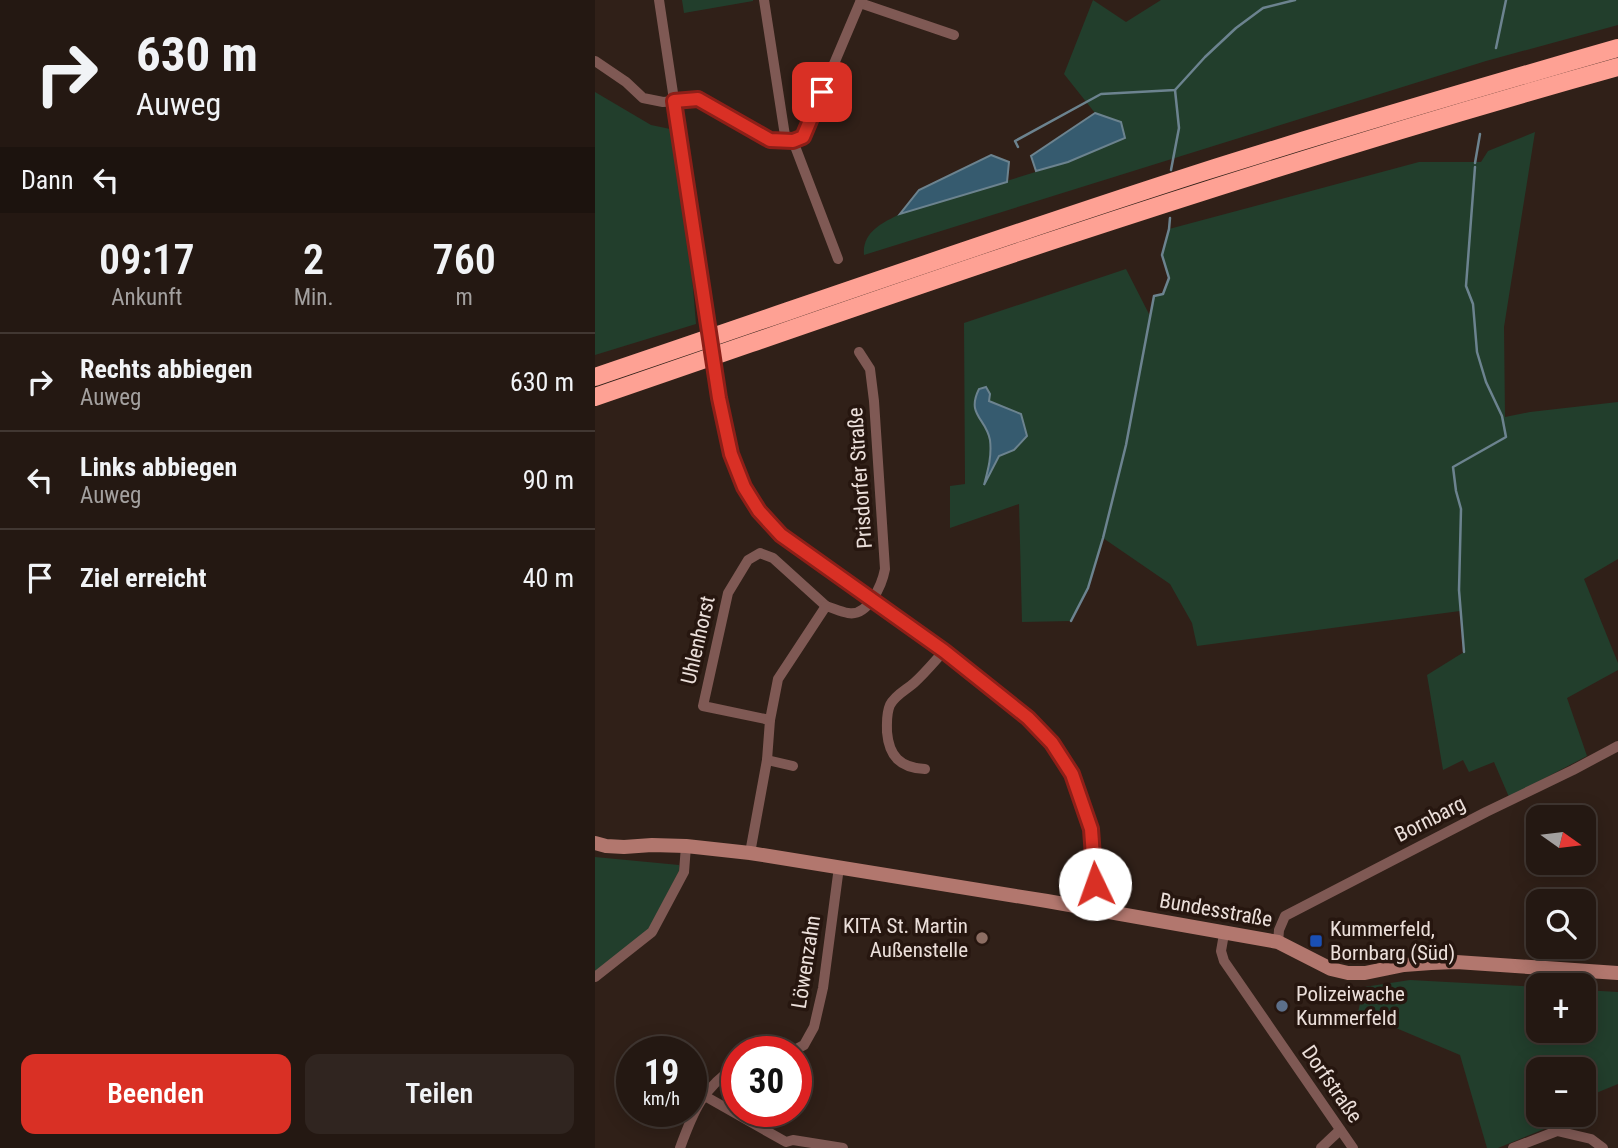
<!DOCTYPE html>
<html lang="de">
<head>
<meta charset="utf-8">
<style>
	body { margin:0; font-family:"Roboto Condensed",sans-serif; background:#302520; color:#f1f3f6; height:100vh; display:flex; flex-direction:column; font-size:26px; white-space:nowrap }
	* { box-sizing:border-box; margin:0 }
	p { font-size:23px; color:#a3a09f }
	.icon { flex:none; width:38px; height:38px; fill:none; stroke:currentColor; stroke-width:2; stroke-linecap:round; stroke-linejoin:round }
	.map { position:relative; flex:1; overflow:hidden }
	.side { display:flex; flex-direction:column; background:#241812; width:595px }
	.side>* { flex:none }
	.banner { background:#241812; color:#f1f3f6; overflow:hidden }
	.needle { width:46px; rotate:104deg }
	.controls { position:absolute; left:931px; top:805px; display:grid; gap:14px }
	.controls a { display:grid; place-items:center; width:70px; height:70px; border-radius:14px; background:#241812; box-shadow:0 4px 18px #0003,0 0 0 2px #413732; font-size:35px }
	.speed { position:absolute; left:21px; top:1036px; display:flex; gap:14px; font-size:35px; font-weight:700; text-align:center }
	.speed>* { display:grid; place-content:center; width:91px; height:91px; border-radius:50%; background:#241812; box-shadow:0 4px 18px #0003,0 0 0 2px #413732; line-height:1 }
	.speed small { font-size:18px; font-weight:400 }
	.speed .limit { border:10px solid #d22; background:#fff; color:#111 }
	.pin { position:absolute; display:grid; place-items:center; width:60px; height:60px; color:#fff; margin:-30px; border-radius:14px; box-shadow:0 4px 10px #0006 }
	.me { position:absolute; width:77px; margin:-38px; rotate:357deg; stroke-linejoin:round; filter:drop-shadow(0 0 5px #0008) }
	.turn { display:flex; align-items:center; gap:24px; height:147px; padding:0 21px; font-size:32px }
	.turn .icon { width:91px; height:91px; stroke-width:2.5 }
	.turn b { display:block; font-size:49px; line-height:60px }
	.then { display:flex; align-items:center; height:66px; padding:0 21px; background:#0003; gap:14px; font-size:26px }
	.eta { display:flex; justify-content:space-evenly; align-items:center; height:119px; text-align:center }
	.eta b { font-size:42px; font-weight:600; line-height:49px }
	.button { display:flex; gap:14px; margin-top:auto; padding:14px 21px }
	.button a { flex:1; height:80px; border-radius:14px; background:#d93025; color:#fff; font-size:28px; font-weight:600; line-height:80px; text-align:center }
	.button a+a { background:#302520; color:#f1f3f6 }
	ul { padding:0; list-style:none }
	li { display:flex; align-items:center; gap:21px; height:98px; padding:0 21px; border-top:2px solid #413732 }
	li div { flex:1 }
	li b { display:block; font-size:26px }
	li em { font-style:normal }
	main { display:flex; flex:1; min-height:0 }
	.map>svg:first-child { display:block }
	.green { fill:#223e2c }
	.water { fill:#365b6f; stroke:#6c838f; stroke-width:2 }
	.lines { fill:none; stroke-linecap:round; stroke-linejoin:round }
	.stream { stroke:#6c838f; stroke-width:2.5 }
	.street { stroke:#7f5954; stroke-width:10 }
	.secondary { stroke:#b2776e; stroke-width:14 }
	.highway { stroke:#fea194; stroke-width:18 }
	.street-bridge { stroke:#7f5954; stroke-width:10 }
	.route-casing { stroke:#8d1f18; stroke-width:18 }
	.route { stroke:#d93025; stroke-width:12 }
	.education-dot { fill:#8d6e63; stroke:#26160f; stroke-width:2.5 }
	.transit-dot { fill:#1a4fb4; stroke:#26160f; stroke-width:2.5 }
	.service-dot { fill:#5c6f8a; stroke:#26160f; stroke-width:2.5 }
	.labels { text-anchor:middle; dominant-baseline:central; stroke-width:7; stroke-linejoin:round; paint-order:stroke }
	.street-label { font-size:21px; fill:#ebdfda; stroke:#26160f }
	.poi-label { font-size:21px; fill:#ebdfda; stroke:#26160f; text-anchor:start }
</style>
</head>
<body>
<main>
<section class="side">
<div class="banner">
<div class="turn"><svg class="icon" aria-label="right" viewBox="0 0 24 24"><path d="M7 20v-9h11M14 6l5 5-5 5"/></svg><div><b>630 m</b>Auweg</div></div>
<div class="then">Dann<svg class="icon" aria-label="left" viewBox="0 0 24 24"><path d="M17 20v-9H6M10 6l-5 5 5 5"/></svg></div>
</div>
<div class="eta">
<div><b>09:17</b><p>Ankunft</p></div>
<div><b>2</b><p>Min.</p></div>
<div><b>760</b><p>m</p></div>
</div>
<ul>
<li><svg class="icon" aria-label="right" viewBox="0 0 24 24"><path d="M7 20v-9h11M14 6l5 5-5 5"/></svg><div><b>Rechts abbiegen</b><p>Auweg</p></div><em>630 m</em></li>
<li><svg class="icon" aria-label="left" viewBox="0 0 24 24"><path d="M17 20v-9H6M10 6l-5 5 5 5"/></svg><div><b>Links abbiegen</b><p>Auweg</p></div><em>90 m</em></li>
<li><svg class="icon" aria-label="arrive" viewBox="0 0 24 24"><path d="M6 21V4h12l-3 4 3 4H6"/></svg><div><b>Ziel erreicht</b></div><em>40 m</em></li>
</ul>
<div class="button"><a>Beenden</a><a>Teilen</a></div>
</section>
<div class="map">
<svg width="1023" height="1148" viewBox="0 0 1023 1148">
	<rect width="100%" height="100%" fill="#302018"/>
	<g class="green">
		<path d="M87,0h71v1l-69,12z"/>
		<path d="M498,0l33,22 35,-22h457v25l-132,36 -622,194c-2,-23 18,-32 36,-41l168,-52 57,-24 -4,-16 -26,-9 -31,-39z"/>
		<path d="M0,92l56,33 29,6 16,193 -101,31z"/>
		<path d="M940,132l-31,195 1,90 25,-5 88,-10v157l-34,20 34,84v7l-51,28 20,58 -78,41 -15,-35 -25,10 -6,-12 -20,10 -16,-95 37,-23 -4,-41 -263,35 -5,-23 -22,-39 -67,-46 -15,50 -17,33 -49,1 -3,-118 -69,24v-42l15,-2 -1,-161 162,-54 24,47 4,-20 9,-3 6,-15 -7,-23 7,-26 250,-67h62l7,-11z"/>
		<path d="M0,857l84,8v6l-30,58 -54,43z"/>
		<path d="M815,980l128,7v44h46v-41l34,2v92l-34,14v-29h-46v46h25l-9,10 -56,23h-11l-27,-93 -102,-43 6,-25z"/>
	</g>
	<g class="water">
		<path d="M500,113l26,9 4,16 -57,24 -32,9 -5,-15z"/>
		<path d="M396,155l18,7 -2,20 -107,32 19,-24z"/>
		<path d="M391,387l4,7 -1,7 32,13 6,22 -13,14 -15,6 -15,29c4,-15 8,-29 6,-45 -4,-22 -24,-25 -11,-51z"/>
	</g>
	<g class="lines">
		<g class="stream">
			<path d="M901,48l10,-48"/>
			<path d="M423,147l-3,-6 86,-47 74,-4 30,-33 31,-29 27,-20 32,-8"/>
			<path d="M880,163l5,-29"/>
			<path d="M576,170l8,-42 -4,-38"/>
			<path d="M476,621l17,-33 15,-50 23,-93 28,-149 9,-2 6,-16 -7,-23 7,-26 1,-11"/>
			<path d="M869,652l-5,-62 2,-81 -5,-18 -3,-24 53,-30 -4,-21 -16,-34 -9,-30 -4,-48 -7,-18 9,-119"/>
		</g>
		<g class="street">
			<path d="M64,0l45,299"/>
			<path d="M169,0l22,142"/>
			<path d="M265,3l94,32"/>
			<path d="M0,61l31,21 17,16 20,4 35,-3 72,41 23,1 10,-4 58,-137"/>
			<path d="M198,141l45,118"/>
			<path d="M125,398c7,40 14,79 39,113 7,8 15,16 22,24l163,116 84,67 24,25 20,31 19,55 4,55 -4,25"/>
			<path d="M175,720l-67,-14 25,-113 20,-33 12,-7 13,5 53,48"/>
			<path d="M172,760l26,6"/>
			<path d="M330,769c-25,-1 -36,-13 -38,-37 0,-10 -1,-18 3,-27 5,-10 16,-15 24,-22 11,-10 20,-21 30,-32"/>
			<path d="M155,853l17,-93 3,-40 8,-41 48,-73c7,2 15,6 22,7 20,4 34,-28 37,-44l-11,-168 -4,-32 -11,-17"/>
			<path d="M629,934l-3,17 3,10 129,187"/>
			<path d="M683,942l1,-12 6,-14 201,-104 87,-42 45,-24"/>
			<path d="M0,977l57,-45 32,-60 2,-26"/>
			<path d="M196,1052l13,-7 10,-18 9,-39 16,-121"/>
			<path d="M108,1095l83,47 7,-2 50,8"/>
			<path d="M85,1148c13,-36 23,-61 57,-82"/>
			<path d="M726,1148l19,-18"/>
			<path d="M918,1148l44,-17 34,8 12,9"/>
		</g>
		<path class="secondary" d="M0,843l11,3 18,1 28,-2 34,1 64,7 297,48 231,41 53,27 17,4h17l39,-8 27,-2 25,-1 162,11"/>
		<g class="highway">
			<path d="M0,377c201,-68 402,-139 604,-204 139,-44 279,-85 419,-125"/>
			<path d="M0,397c155,-53 310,-108 465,-159 185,-61 371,-119 558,-171"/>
		</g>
		<path class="street-bridge" d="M109,299l16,99"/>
	</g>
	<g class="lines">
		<g class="route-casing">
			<path id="route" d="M227,92l-19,45 -10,4 -23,-1 -72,-41 -24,2 45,297 12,56 13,33 15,24 22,24 163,116 84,67 24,25 20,31 19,55 4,55"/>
		</g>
		<use href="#route" class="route"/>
	</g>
	<circle class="education-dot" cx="387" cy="938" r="7"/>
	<rect class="transit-dot" x="714" y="934" width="14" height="14" rx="3.5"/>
	<circle class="service-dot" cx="687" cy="1006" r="7"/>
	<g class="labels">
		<g class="street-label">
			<text transform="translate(265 478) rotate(-94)">Prisdorfer Straße</text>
			<text transform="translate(103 640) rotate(-77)">Uhlenhorst</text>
			<text transform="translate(835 819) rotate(-27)">Bornbarg</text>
			<text transform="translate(621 910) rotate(10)">Bundesstraße</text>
			<text transform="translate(211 962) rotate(-81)">Löwenzahn</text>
			<text transform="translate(737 1084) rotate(55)">Dorfstraße</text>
		</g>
		<g class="poi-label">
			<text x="373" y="926" text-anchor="end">KITA St. Martin<tspan x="373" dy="24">Außenstelle</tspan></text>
			<text x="735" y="929">Kummerfeld,<tspan x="735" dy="24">Bornbarg (Süd)</tspan></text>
			<text x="701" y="994">Polizeiwache<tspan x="701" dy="24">Kummerfeld</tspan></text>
		</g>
	</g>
</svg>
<div class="controls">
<a><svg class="needle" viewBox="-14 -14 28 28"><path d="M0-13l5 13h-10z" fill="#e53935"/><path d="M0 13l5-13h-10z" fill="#a3a09f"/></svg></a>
<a><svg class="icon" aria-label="search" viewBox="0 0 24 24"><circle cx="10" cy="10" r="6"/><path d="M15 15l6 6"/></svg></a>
<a>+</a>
<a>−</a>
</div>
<div class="speed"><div>19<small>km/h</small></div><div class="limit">30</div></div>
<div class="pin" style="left:227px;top:92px;background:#d93025"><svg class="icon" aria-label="arrive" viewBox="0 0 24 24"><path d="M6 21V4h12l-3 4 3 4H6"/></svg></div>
<svg class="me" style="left:500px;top:884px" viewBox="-20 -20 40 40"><circle r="19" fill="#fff"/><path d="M0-13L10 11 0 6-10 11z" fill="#d93025"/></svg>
</div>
</main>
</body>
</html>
